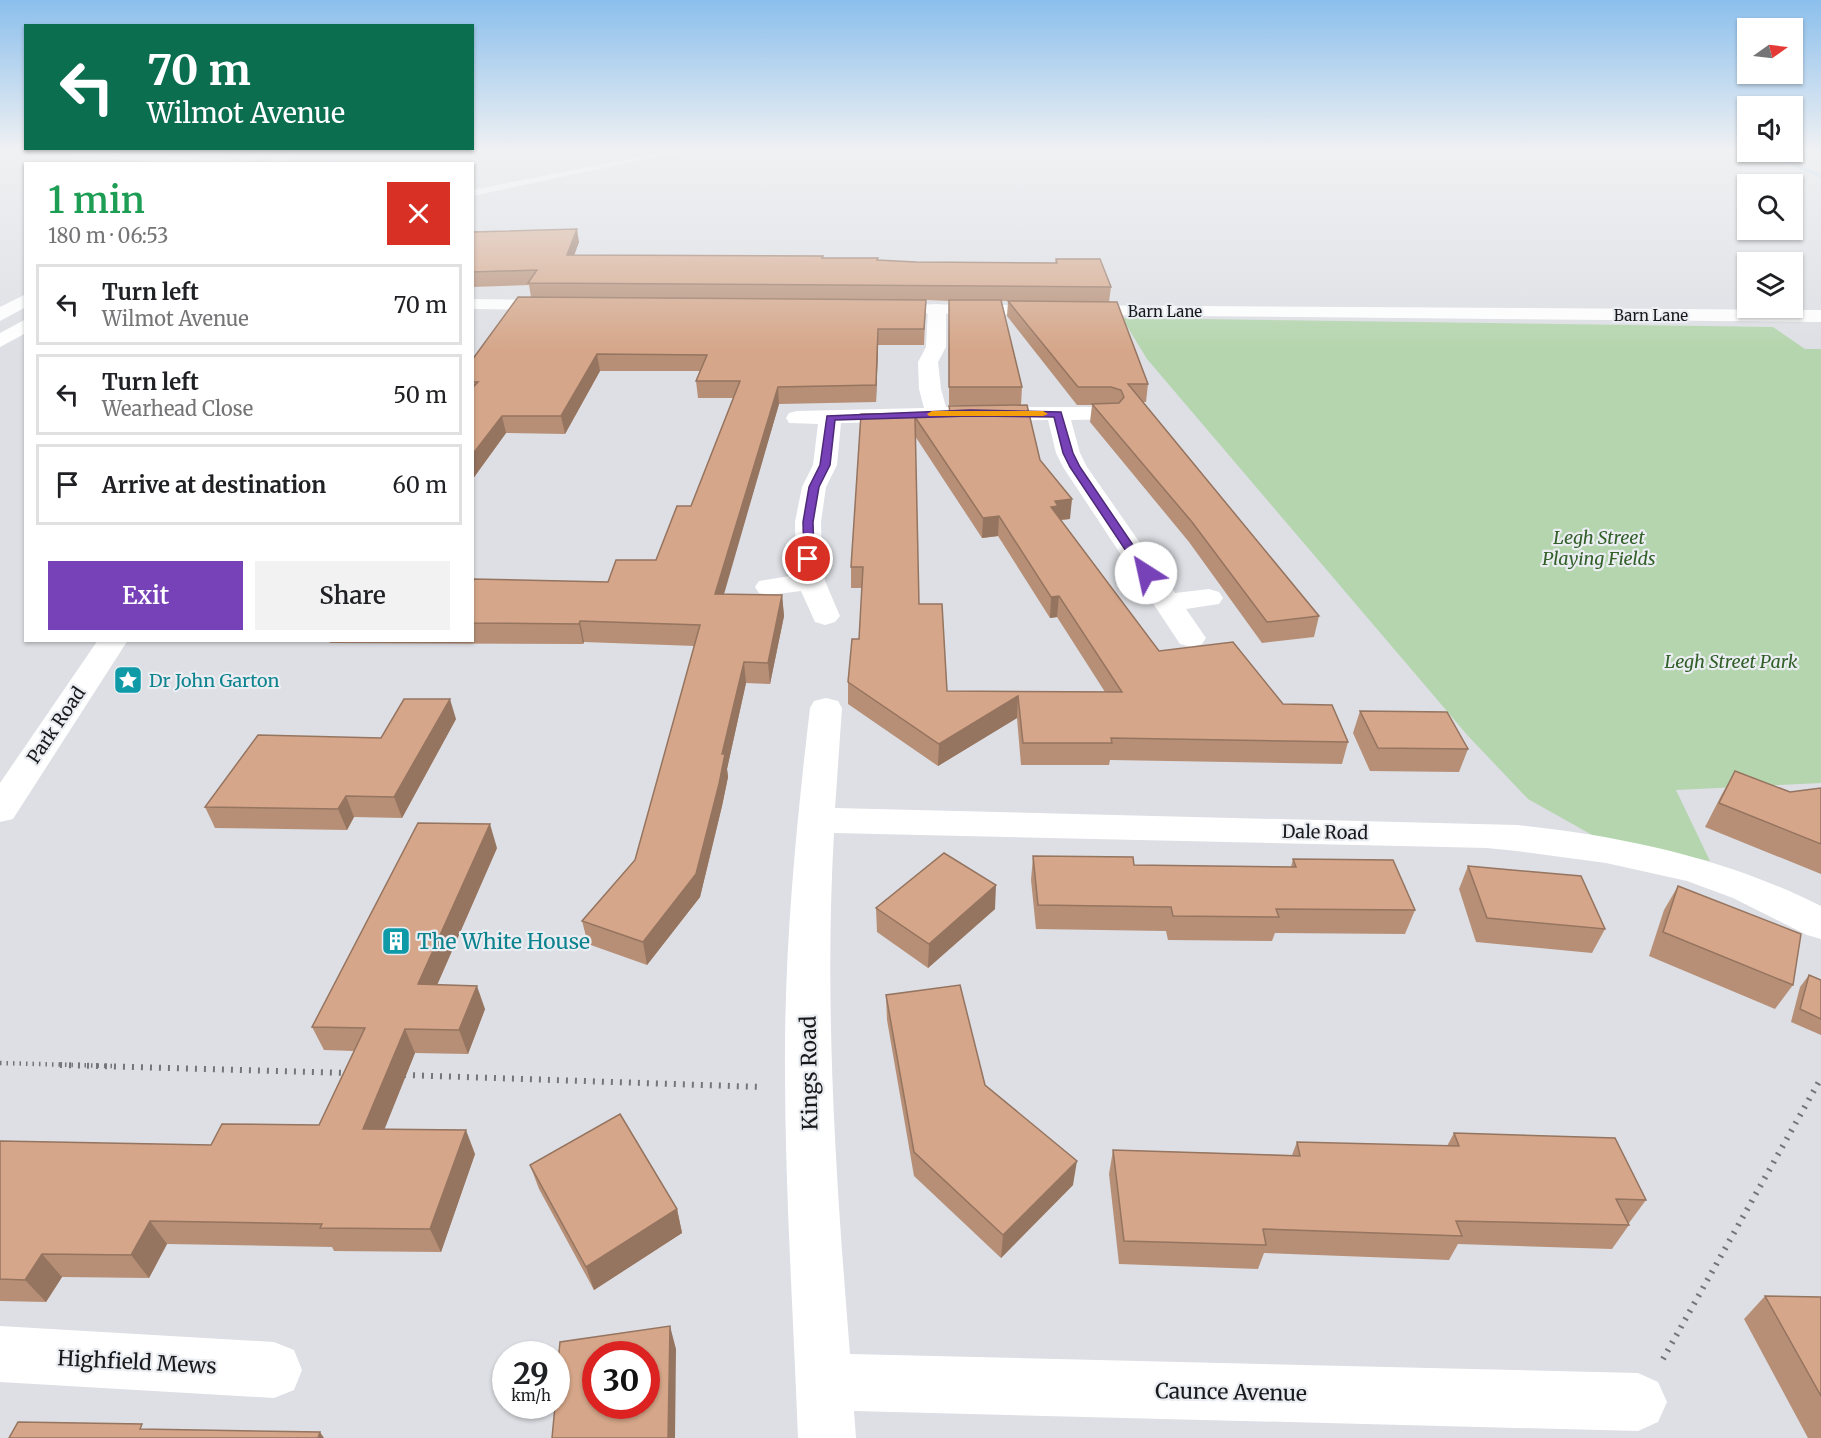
<!DOCTYPE html>
<html lang="en">
<head>
<meta charset="utf-8">
<style>
	body { margin:0; font-family:Merriweather,serif; background:#f2f2f2; color:#202124; height:100vh; display:flex; flex-direction:column; font-size:22px; white-space:nowrap }
	* { box-sizing:border-box; margin:0 }
	p { font-size:20px; color:#757577 }
	.icon { flex:none; width:33px; height:33px; fill:none; stroke:currentColor; stroke-width:2; stroke-linecap:round; stroke-linejoin:round }
	.map { position:relative; flex:1; overflow:hidden }
	.sheet { position:absolute; left:24px; top:162px; width:450px; height:480px; display:flex; flex-direction:column; background:#fff; border-radius:0px; box-shadow:0 2px 4px #0004 }
	.sheet>* { flex:none }
	.top-card { position:absolute; left:24px; top:24px; width:450px; height:126px; border-radius:0px; box-shadow:0 2px 4px #0004; background:#0b6e4f; color:#fff; overflow:hidden }
	.needle { width:39px; rotate:76deg }
	.tools { position:absolute; left:1737px; top:18px; display:grid; gap:12px }
	.tools a { display:grid; place-items:center; width:66px; height:66px; border-radius:0px; background:#fff; box-shadow:0 2px 4px #0004; font-size:30px }
	.speed { position:absolute; left:492px; top:1341px; display:flex; gap:12px; font-size:30px; font-weight:700; text-align:center }
	.speed>* { display:grid; place-content:center; width:78px; height:78px; border-radius:50%; background:#fff; box-shadow:0 2px 4px #0004; line-height:1 }
	.speed small { font-size:15px; font-weight:400 }
	.speed .limit { border:9px solid #d22; background:#fff; color:#111 }
	.pin { position:absolute; display:grid; place-items:center; width:51px; height:51px; color:#fff; margin:-26px; border:3px solid #fff; border-radius:50%; box-shadow:0 2px 6px #0007 }
	.me { position:absolute; width:66px; margin:-33px; rotate:325deg; stroke-linejoin:round; filter:drop-shadow(0 0 4px #0008) }
	.turn { display:flex; align-items:center; gap:21px; height:126px; padding:0 24px; font-size:27px }
	.turn .icon { width:78px; height:78px; stroke-width:2.5 }
	.turn b { display:block; font-size:42px; line-height:51px }
	.round { display:grid; place-items:center; flex:none; width:63px; height:63px; border-radius:0px; background:#f2f2f2 }
	.head { display:flex; align-items:center; justify-content:space-between; height:102px; padding:0 24px }
	h1 { font-size:36px; font-weight:600; line-height:45px; color:#1e9e55 }
	.action { display:flex; gap:12px; margin-top:auto; padding:12px 24px }
	.action a { flex:1; height:69px; border-radius:0px; background:#7741b7; color:#fff; font-size:24px; font-weight:600; line-height:69px; text-align:center }
	.action a+a { background:#f2f2f2; color:#202124 }
	ul { padding:0; list-style:none }
	li { display:flex; align-items:center; gap:18px; height:81px; margin:0 12px 9px; padding:0 12px; border:3px solid #e0e0e0; border-radius:0px }
	li div { flex:1 }
	li b { display:block; font-size:22px }
	li em { font-style:normal }
	.map>svg:first-child { display:block }
	.green { fill:#b4d5ad }
	.lines { fill:none; stroke-linecap:round; stroke-linejoin:round }
	.stream { fill:#a1cff1; fill-rule:evenodd }
	.path-far2 { stroke:#747578; stroke-width:1.5; stroke-dasharray:1 2; stroke-linecap:butt }
	.path-far1 { stroke:#747578; stroke-width:4.5; stroke-dasharray:1.5 5; stroke-linecap:butt }
	.path { stroke:#747578; stroke-width:6; stroke-dasharray:2 7; stroke-linecap:butt }
	.service { fill:#fff; fill-rule:evenodd }
	.minor { fill:#fff; fill-rule:evenodd }
	.tertiary { fill:#fff; fill-rule:evenodd }
	.trunk { fill:#fff; fill-rule:evenodd }
	.wall { fill:#b78f76; fill-rule:evenodd }
	.shaded-wall { fill:#957460 }
	.building { fill:#d5a689; stroke:#957460; stroke-width:1.5; fill-rule:evenodd }
	.route { fill:#7741b7; stroke:#4d2a77; stroke-width:1.5 }
	.slow { fill:#f59e0b }
	.labels { text-anchor:middle; dominant-baseline:central; stroke-width:4.5; stroke-linejoin:round; paint-order:stroke }
	.far-street-label { font-size:15px; fill:#18191b; stroke:#eaedf1 }
	.park-label { font-size:18px; font-style:italic; fill:#336029; stroke:#eaedf1 }
	.culture-label { font-size:18px; fill:#0d838f; stroke:#eaedf1; text-anchor:start }
	.street-label { font-size:18px; fill:#18191b; stroke:#eaedf1 }
	.near-culture-label { font-size:21px; fill:#0d838f; stroke:#eaedf1; text-anchor:start }
	.near-street-label { font-size:21px; fill:#18191b; stroke:#eaedf1 }
</style>
</head>
<body>
<div class="map">
<svg width="1821" height="1438" viewBox="0 0 1821 1438">
	<rect width="100%" height="100%" fill="#dddfe4"/>
	<path class="green" d="M1122,318l651,9 32,22h16v434l-145,7 34,71 -109,-21 -73,-41 -59,-62 -322,-378z"/>
	<g class="lines">
		<path class="stream" d="M1760,152h6l55,22v4z"/>
		<path class="path-far2" d="M324,151l7,13"/>
		<path class="path-far1" d="M0,1063l113,3"/>
		<g class="path">
			<path d="M60,1065l288,8"/>
			<path d="M404,1075l358,12"/>
			<path d="M1663,1359l158,-281"/>
		</g>
		<path class="service" d="M674,150h14l-216,46v-6z"/>
		<g class="minor">
			<path d="M937,304l6,1 3,4v38l-8,15 3,27 5,18h163l8,2 3,5 -3,5 -46,1 9,33 7,14 88,126 34,-4 10,3 4,6 -4,6 -33,5 20,29 -4,6 -11,3 -11,-3 -4,-6 -113,-171 -7,-14 -8,-33 -207,3 -4,42 -11,22 -5,35 1,37 3,22 15,35 -5,6 -10,3 -10,-3 -14,-31 -32,4 -10,-2 -4,-6 4,-6 37,-6 -1,-53 7,-35 11,-22 5,-41 -29,-1 -3,-5 3,-5 8,-2 127,-3 -5,-19 -1,-27 8,-15 2,-38 3,-4z"/>
			<path d="M826,698l12,3 4,7 -7,100 682,17c106,11 208,33 304,81v33l-14,-4 -74,-37 -46,-17 -81,-18 -89,-12 -30,-3 -653,-15c-10,175 2,347 16,521l788,19 20,9 9,20 -9,20 -20,9 -784,-20 2,27h-58c-5,-132 -14,-263 -13,-395 1,-113 12,-224 25,-335l4,-7z"/>
			<path d="M0,1326l274,16 20,8 8,20 -8,20 -20,8 -274,-16z"/>
		</g>
		<g class="tertiary">
			<path d="M54,150h48l133,10 6,4h-60l-121,-10z"/>
			<path d="M472,299l86,1 6,1 3,4 -3,4 -6,1 -86,-1z"/>
			<path d="M879,304l942,6v12l-948,-9 -3,-4 3,-4z"/>
			<path d="M98,640h30l-115,179 -13,3v-39z"/>
		</g>
		<g class="trunk">
			<path d="M255,150h14l-19,14h-16z"/>
			<path d="M286,150h14l-18,14h-16z"/>
			<path d="M26,294v13l-26,14v-14z"/>
			<path d="M26,319v14l-26,14v-14z"/>
		</g>
	</g>
	<g class="wall">
		<path d="M472,232l107,10 -5,13 249,3 93,4 139,1 1,-4 55,28 -2,15 39,82 -2,18h-3l176,214 -5,21 -52,6 -73,-101 -99,-120 2,-17h-15l-70,-89 1,-15h-7l21,86 -1,18h-72v-104l-23,-1 -2,45h-46l-2,57 -97,2 -56,190 59,1 2,21 -14,68 -24,-1 -19,86 1,8 -6,29 -22,91 -53,68 -59,-21 -6,-23 53,-61 60,-214 -111,-4 -1,2 -253,-1 -1,-3h143v-61l136,3 48,-22 35,-54 42,-108h-35l-2,-17 4,-10h-100l-35,63 -59,-1 -34,47v-120l59,-63 -2,-12 -57,2z"/>
		<path d="M949,413l91,47 30,59 -9,1 98,131 124,53 65,38 -6,22 -232,-4 -1,5h-88l-4,-47 -79,48 -90,-62v-22l11,-43 3,-51h-11v-21l10,-153zM915,436l67,102 16,-2 52,82 7,-1 48,75 -158,-1 -28,-87z"/>
		<path d="M1360,711l108,38 -9,23 -89,-1 -17,-38z"/>
		<path d="M456,719l-54,99 -48,-1 -7,13 -132,-2 -10,-21 176,-69z"/>
		<path d="M1735,771l55,21 31,-4v86l-116,-47 17,-33z"/>
		<path d="M497,848l-60,137 48,24 -17,45 -53,-1 -31,76 91,25 -34,98 -107,-1 -2,-4 -165,-3 -18,34 -87,-1 -16,25 -46,-1v-160l211,4 108,-20 35,-74 -30,-1 -12,-23z"/>
		<path d="M1033,856l101,9 157,2 2,-8 122,51 -10,24 -130,-1 -3,8 -104,-1 -2,-9 -130,-2 -5,-49z"/>
		<path d="M1468,866l137,63 -13,24 -116,-11 -17,-53z"/>
		<path d="M1678,886l115,99 -18,24 -126,-53 15,-46z"/>
		<path d="M876,908l119,1 -67,59 -51,-36z"/>
		<path d="M1809,975l12,5v55l-30,-13 9,-35z"/>
		<path d="M886,995l99,90 88,100 -72,73 -87,-82 -27,-156z"/>
		<path d="M1454,1133l192,67 -17,23h-1l1,2 -17,24 -154,-5 -9,16 -185,-7 -6,16 -139,-5 -10,-90 4,-24 179,5 5,-13 150,4z"/>
		<path d="M530,1165l147,44 5,24 -88,57 -55,-101z"/>
		<path d="M1765,1296l56,1v141h-13l-64,-119z"/>
	</g>
	<g class="shaded-wall">
		<path d="M577,229l2,13 -10,27 -2,-14z"/>
		<path d="M878,329v16l-2,57v-17z"/>
		<path d="M597,354l3,17 -35,63 -4,-18z"/>
		<path d="M778,387l1,17 -61,211 -3,-21z"/>
		<path d="M502,416l4,17 -34,47v-25z"/>
		<path d="M1072,499l-2,20 -13,1 -6,-13 4,-6z"/>
		<path d="M999,516l-1,20 -16,2 1,-20z"/>
		<path d="M782,595l2,21 -14,68 -2,-21z"/>
		<path d="M1059,596l-2,21 -7,1 1,-21z"/>
		<path d="M580,621l4,21 -1,2 -4,-20z"/>
		<path d="M744,662l2,21 -19,86 1,8 -6,29 -22,91 -53,68 -4,-23 79,-188z"/>
		<path d="M1018,696l-1,22 -79,48 1,-22z"/>
		<path d="M450,699l6,20 -54,99 -8,-21z"/>
		<path d="M346,796l8,21 -7,13 -9,-21z"/>
		<path d="M490,824l7,24 -70,160 -9,-24z"/>
		<path d="M996,885l-1,24 -67,59 1,-24z"/>
		<path d="M477,986l8,23 -17,45 -9,-24z"/>
		<path d="M405,1029l10,24 -40,100 -12,-24z"/>
		<path d="M466,1130l9,24 -34,98 -11,-23z"/>
		<path d="M1077,1161l-4,24 -72,73 2,-23z"/>
		<path d="M677,1209l5,24 -88,57 -8,-23z"/>
		<path d="M150,1221l17,23 -18,34 -18,-23z"/>
		<path d="M42,1254l20,23 -16,25 -21,-22z"/>
		<path d="M670,1326l6,23 -1,89h-7z"/>
		<path d="M320,1432l4,6h-6z"/>
	</g>
	<g class="building">
		<path d="M577,229l-10,26 256,1 -1,2h56l-1,2 39,2 141,1 -1,-4h44l11,28 -583,-4 9,-13 -65,2v-40z"/>
		<path d="M518,297l408,3 -2,29h-46l-2,56 -98,2 -63,207 67,1 -14,68 -24,-1 -22,92h3l-6,30 -23,90 -53,68 -61,-21 53,-61 65,-235 -120,-4 -1,3 -107,-1v-44l136,3 8,-22h40l21,-54h14l49,-125h-44l11,-26 -110,-1 -36,62h-59l-30,39v-67l6,-6h-6v-22z"/>
		<path d="M949,300h52l21,87h-73z"/>
		<path d="M1008,301l109,1 31,82h-20l191,232 -52,6 -75,-100 -100,-118 27,-1 5,-6 -3,-7 -10,-3h-33z"/>
		<path d="M1027,405l13,55 32,39 -17,2 3,5 -7,1 108,144 74,-9 50,62 49,1 16,37 -237,-4 1,5h-89l-5,-47 -79,48 -91,-62 4,-43h7l4,-72h-12l10,-153 89,-1 -1,-7zM915,417l68,101 16,-2 52,81 8,-1 63,96 -175,-1 -5,-87h-23z"/>
		<path d="M404,699h46l-56,98 -48,-1 -8,13 -133,-2 53,-72 123,3z"/>
		<path d="M1360,711l87,1 21,37 -90,-1z"/>
		<path d="M1735,771l55,21 31,-4v56l-102,-41z"/>
		<path d="M418,823l72,1 -72,160 59,2 -18,44 -54,-1 -42,100 103,1 -36,99 -110,-1 2,-4 -172,-3 -19,34 -89,-1 -17,26 -25,-1v-138l211,4 11,-21 97,1 46,-97 -53,-1z"/>
		<path d="M944,853l52,32 -67,59 -53,-36z"/>
		<path d="M1033,856l100,1 1,8 78,1 84,1 -3,-8 100,1 22,50 -139,-1 3,8 -106,-1 -2,-9 -133,-2z"/>
		<path d="M1468,866l113,10 24,53 -118,-11z"/>
		<path d="M1678,886l123,48 -8,51 -130,-53z"/>
		<path d="M1809,975l12,5v39l-21,-10z"/>
		<path d="M960,985l25,100 92,76 -74,74 -89,-83 -28,-157z"/>
		<path d="M620,1114l57,95 -91,58 -56,-102z"/>
		<path d="M1454,1133l161,5 31,62 -30,-1 13,26 -173,-4 6,15 -199,-7 3,16 -142,-4 -11,-91 187,6 -3,-14 162,4z"/>
		<path d="M1765,1296l56,1v99z"/>
		<path d="M670,1326l-2,112h-116l3,-32h1v-22l4,-42zM596,1354h50v52h-50z"/>
		<path d="M18,1422l124,2 -2,5 180,3 -2,6h-309z"/>
	</g>
	<linearGradient id="sky" x2="0" y2="1"><stop stop-color="#8bbfec"/><stop offset="0.43" stop-color="#f0f1f3"/><stop offset="1" stop-color="#f0f1f3" stop-opacity="0"/></linearGradient>
	<rect width="1821" height="351" fill="url(#sky)"/>
	<path class="route" d="M970,410l91,2 12,41 7,14 72,106 -2,2h-8l-72,-108 -7,-14 -9,-36 -84,-1 -135,4 -5,45 -11,22 -6,35 1,37 -6,3 -4,-1 -1,-39 6,-35 11,-22 7,-49z"/>
	<path class="slow" d="M932,411h111l5,3 -5,2h-114l-2,-2z"/>
	<defs>
		<g id="sight-square" transform="scale(1.5)"><rect x="-9" y="-9" width="18" height="18" rx="4" fill="#0f9aa8" stroke="#eaedf1"/><path d="M0-6L1.8-2.2L6-1.7L2.9 1.2L3.7 5.4L0 3.3L-3.7 5.4L-2.9 1.2L-6-1.7L-1.8-2.2Z" fill="#fff"/></g>
		<g id="building-square" transform="scale(1.5)"><rect x="-9" y="-9" width="18" height="18" rx="4" fill="#0f9aa8" stroke="#eaedf1"/><path d="M-4-6H4V6H1V3H-1V6H-4ZM-2.5-4.3h1.7v1.8h-1.7ZM.8-4.3h1.7v1.8H.8ZM-2.5-1h1.7V.8h-1.7ZM.8-1h1.7V.8H.8Z" fill="#fff"/></g>
	</defs>
	<g fill-rule="evenodd">
		<use href="#sight-square" x="128" y="680"/>
		<use href="#building-square" x="396" y="941"/>
	</g>
	<g class="labels">
		<g class="far-street-label">
			<text x="1165" y="311">Barn Lane</text>
			<text x="1651" y="315">Barn Lane</text>
		</g>
		<g class="park-label">
			<text x="1599" y="537">Legh Street<tspan x="1599" dy="21">Playing Fields</tspan></text>
			<text x="1731" y="661">Legh Street Park</text>
		</g>
		<g class="culture-label">
			<text x="149" y="680">Dr John Garton</text>
		</g>
		<g class="street-label">
			<text transform="translate(56 725) rotate(-56)">Park Road</text>
			<text transform="translate(1325 832) rotate(1)">Dale Road</text>
		</g>
		<g class="near-culture-label">
			<text x="417" y="941">The White House</text>
		</g>
		<g class="near-street-label">
			<text transform="translate(809 1073) rotate(-91)">Kings Road</text>
			<text transform="translate(137 1362) rotate(3)">Highfield Mews</text>
			<text transform="translate(1231 1392) rotate(1)">Caunce Avenue</text>
		</g>
	</g>
</svg>
<div class="tools">
<a><svg class="needle" viewBox="-14 -14 28 28"><path d="M0-13l5 13h-10z" fill="#e53935"/><path d="M0 13l5-13h-10z" fill="#757577"/></svg></a>
<a><svg class="icon" aria-label="sound" viewBox="0 0 24 24"><path d="M4 9h4l5-4v14l-5-4H4zM17 9q2 3 0 6"/></svg></a>
<a><svg class="icon" aria-label="search" viewBox="0 0 24 24"><circle cx="10" cy="10" r="6"/><path d="M15 15l6 6"/></svg></a>
<a><svg class="icon" aria-label="layers" viewBox="0 0 24 24"><path d="M12 4l9 5-9 5-9-5zM3 14l9 5 9-5"/></svg></a>
</div>
<div class="speed"><div>29<small>km/h</small></div><div class="limit">30</div></div>
<div class="pin" style="left:808px;top:559px;background:#d93025"><svg class="icon" aria-label="arrive" viewBox="0 0 24 24"><path d="M6 21V4h12l-3 4 3 4H6"/></svg></div>
<svg class="me" style="left:1146px;top:573px" viewBox="-20 -20 40 40"><circle r="19" fill="#fff"/><path d="M0-13L10 11 0 6-10 11z" fill="#7741b7"/></svg>
<div class="top-card">
<div class="turn"><svg class="icon" aria-label="left" viewBox="0 0 24 24"><path d="M17 20v-9H6M10 6l-5 5 5 5"/></svg><div><b>70 m</b>Wilmot Avenue</div></div>
</div>
<section class="sheet">
<div class="head"><div><h1>1 min</h1><p>180 m · 06:53</p></div><a class="round" style="background:#d93025;color:#fff"><svg class="icon" aria-label="close" viewBox="0 0 24 24"><path d="M6 6l12 12M18 6L6 18"/></svg></a></div>
<ul>
<li><svg class="icon" aria-label="left" viewBox="0 0 24 24"><path d="M17 20v-9H6M10 6l-5 5 5 5"/></svg><div><b>Turn left</b><p>Wilmot Avenue</p></div><em>70 m</em></li>
<li><svg class="icon" aria-label="left" viewBox="0 0 24 24"><path d="M17 20v-9H6M10 6l-5 5 5 5"/></svg><div><b>Turn left</b><p>Wearhead Close</p></div><em>50 m</em></li>
<li><svg class="icon" aria-label="arrive" viewBox="0 0 24 24"><path d="M6 21V4h12l-3 4 3 4H6"/></svg><div><b>Arrive at destination</b></div><em>60 m</em></li>
</ul>
<div class="action"><a>Exit</a><a>Share</a></div>
</section>
</div>
</body>
</html>
